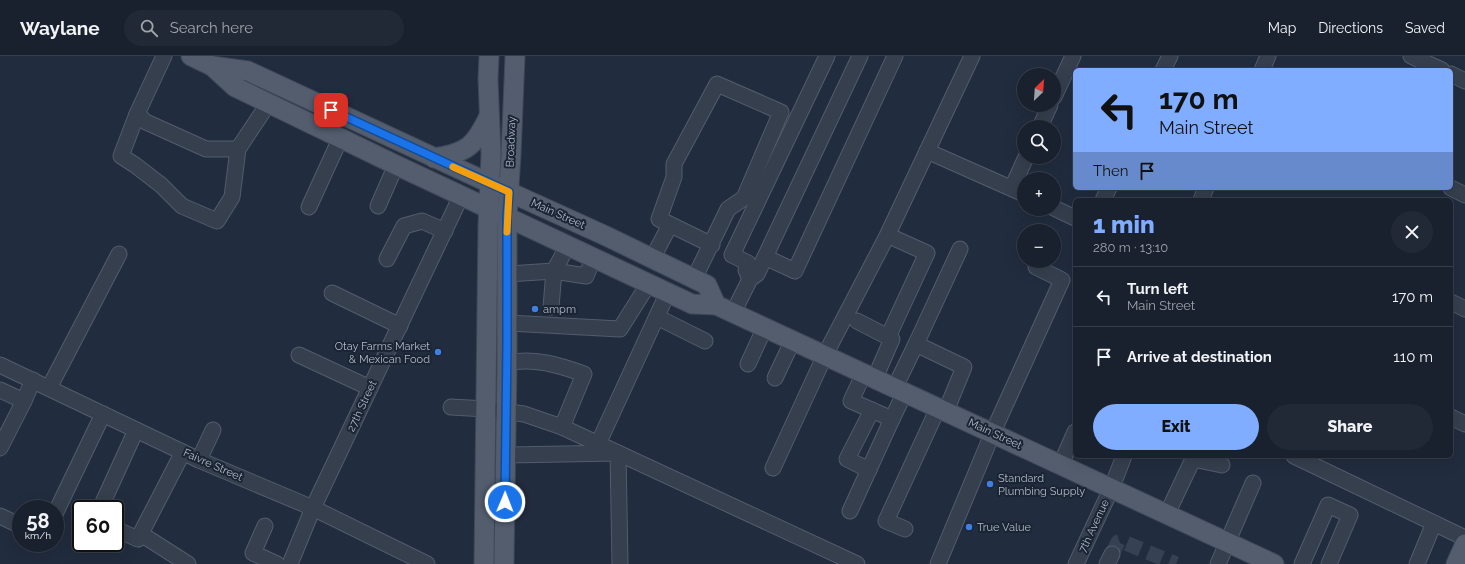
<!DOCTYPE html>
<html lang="en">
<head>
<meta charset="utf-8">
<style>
	body { margin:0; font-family:Raleway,sans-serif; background:#222936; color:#f1f3f6; height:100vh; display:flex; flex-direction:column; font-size:15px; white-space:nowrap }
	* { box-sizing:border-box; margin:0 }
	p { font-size:13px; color:#9fa3aa }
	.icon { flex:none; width:22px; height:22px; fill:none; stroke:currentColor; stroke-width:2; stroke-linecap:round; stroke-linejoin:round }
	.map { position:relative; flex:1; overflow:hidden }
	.details { position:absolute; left:1073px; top:142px; width:380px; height:260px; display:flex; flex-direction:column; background:#19212e; border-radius:6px; box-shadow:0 4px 16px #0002,0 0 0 1px #373e4a }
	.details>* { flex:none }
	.top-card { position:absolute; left:1073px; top:12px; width:380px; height:122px; border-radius:6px; box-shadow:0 4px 16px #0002,0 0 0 1px #373e4a; background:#80adff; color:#111; overflow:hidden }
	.needle { width:26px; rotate:25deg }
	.tools { position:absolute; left:1017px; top:12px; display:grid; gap:8px }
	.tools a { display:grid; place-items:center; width:44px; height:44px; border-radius:50%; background:#19212e; box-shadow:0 4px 16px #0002,0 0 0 1px #373e4a; font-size:20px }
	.speed { position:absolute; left:12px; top:444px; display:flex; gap:8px; font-size:20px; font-weight:700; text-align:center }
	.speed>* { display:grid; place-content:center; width:52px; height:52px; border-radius:50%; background:#19212e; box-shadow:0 4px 16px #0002,0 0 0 1px #373e4a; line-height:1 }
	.speed small { font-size:10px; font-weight:400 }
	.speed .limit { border:2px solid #111; border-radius:6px; background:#fff; color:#111 }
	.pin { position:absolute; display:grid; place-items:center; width:34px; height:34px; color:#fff; margin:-17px; border-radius:8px; box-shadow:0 2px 6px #0006 }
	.me { position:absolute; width:44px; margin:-22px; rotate:1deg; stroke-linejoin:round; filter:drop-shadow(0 0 3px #0008) }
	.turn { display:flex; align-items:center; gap:14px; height:84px; padding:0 20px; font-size:18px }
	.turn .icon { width:52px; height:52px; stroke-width:2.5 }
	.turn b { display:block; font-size:28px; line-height:34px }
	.then { display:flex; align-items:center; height:38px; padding:0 20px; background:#0003; gap:8px; font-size:15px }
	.round { display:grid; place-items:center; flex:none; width:42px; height:42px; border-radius:21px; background:#222936 }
	.head { display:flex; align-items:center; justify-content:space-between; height:68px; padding:0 20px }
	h1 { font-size:24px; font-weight:800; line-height:30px; color:#80adff }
	.primary-button { display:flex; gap:8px; margin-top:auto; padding:8px 20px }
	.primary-button a { flex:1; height:46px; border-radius:24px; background:#80adff; color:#111; font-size:16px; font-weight:800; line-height:46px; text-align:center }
	.primary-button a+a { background:#222936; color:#f1f3f6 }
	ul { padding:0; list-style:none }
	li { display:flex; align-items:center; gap:12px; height:60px; padding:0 20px; border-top:1px solid #373e4a }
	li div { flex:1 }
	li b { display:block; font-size:15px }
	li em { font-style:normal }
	header { display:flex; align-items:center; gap:24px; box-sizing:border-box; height:56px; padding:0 20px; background:#19212e; border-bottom:1px solid #373e4a }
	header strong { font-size:19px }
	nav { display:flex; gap:22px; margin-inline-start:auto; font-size:14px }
	.search { width:280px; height:36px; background:#222936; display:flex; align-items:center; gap:10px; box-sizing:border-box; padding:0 14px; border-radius:22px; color:#9fa3aa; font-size:15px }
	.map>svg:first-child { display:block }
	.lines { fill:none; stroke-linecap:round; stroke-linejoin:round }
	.minor-tunnel { stroke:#364153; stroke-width:15; stroke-dasharray:15 8; stroke-linecap:butt }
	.minor-casing { stroke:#535c6c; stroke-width:17 }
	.major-casing { stroke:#3e4857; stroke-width:21 }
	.minor { stroke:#353f4e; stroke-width:15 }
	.major { stroke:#535d6e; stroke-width:19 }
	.route-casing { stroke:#114b97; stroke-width:10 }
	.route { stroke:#1a73e8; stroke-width:7 }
	.slow { stroke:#f59e0b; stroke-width:7 }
	.shop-dot { fill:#3f7fe0; stroke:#1a2433; stroke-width:1.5 }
	.labels { text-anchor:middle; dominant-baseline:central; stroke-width:4; stroke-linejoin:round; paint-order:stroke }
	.street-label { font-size:11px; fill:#b0b9c9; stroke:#1a2433 }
	.poi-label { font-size:11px; fill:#b0b9c9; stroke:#1a2433; text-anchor:start }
</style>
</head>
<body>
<header>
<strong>Waylane</strong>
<div class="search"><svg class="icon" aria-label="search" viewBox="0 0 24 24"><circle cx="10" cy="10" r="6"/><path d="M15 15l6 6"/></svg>Search here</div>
<nav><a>Map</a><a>Directions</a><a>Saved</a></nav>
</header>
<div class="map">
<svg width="1465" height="508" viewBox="0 0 1465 508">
	<rect width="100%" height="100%" fill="#212c3e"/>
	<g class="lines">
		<path class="minor-tunnel" d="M1112,498l6,-12 3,-1 55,23"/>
		<g class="minor-casing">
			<g id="minor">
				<path d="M164,0l-27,58 9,8 60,27h32l30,-45"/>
				<path d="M1411,0l31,14"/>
				<path d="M1163,14l7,-14"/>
				<path d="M1262,14l6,-14"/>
				<path d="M1451,18l14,7"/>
				<path d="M1054,41l19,-41"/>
				<path d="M137,58l-16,42 14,9 26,20 21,21 35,15 15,-24 6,-48"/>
				<path d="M1040,71l10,-22"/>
				<path d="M927,95l97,43"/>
				<path d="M1012,132l14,-31"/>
				<path d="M1451,132l14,7"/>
				<path d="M1103,144l6,-12"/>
				<path d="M1201,144l5,-12"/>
				<path d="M378,150l18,-41"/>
				<path d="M309,151l31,-68"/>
				<path d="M1054,152l21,10"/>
				<path d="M568,189l-14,26 32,5 8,-19"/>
				<path d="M765,201l30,14 100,-215"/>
				<path d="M387,203l17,-33 18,-5 23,10"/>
				<path d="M652,203l18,-34"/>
				<path d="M507,218l47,-3 -3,36"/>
				<path d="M694,223l34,-70 16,-11 37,-86 -64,-28 -43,80v13l-15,42 53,26"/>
				<path d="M750,223l-4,-9 2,-7 -16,-8 95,-199"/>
				<path d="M332,237l68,33"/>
				<path d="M1451,246l14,7"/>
				<path d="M733,257l17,-34 7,-5 103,-218"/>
				<path d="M657,261l48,24"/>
				<path d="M857,265l35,18 -17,39"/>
				<path d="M507,267l113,6 29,-46"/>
				<path d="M888,281l39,-84 -31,-14"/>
				<path d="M916,288l44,-95"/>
				<path d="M299,299l71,33"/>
				<path d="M507,307c26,-6 52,2 77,11l-22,53"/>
				<path d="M748,308l17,-37"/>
				<path d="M0,309l199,95 114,48 114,56"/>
				<path d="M864,317l-13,28 41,18 13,-27"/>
				<path d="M775,322l18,-38"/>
				<path d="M895,331l21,-43 48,23 -18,44"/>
				<path d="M49,332l70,-134"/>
				<path d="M0,334l24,11 9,-21"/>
				<path d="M451,351l35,2 38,5 38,13 295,137"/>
				<path d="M1451,361l14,7"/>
				<path d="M598,388l70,-152"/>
				<path d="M0,392l24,-47"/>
				<path d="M506,399l112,-2 2,111"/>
				<path d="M1294,400l171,82"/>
				<path d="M199,404l14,-30"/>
				<path d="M1061,408l14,-32"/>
				<path d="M773,412l52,-113 62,-119 85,-180"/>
				<path d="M869,414l-22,-11 25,-49"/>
				<path d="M100,453l36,-79"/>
				<path d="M850,455l42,-92"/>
				<path d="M55,458l48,-100"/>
				<path d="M1167,458l26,-55 29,6"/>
				<path d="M0,460l21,10"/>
				<path d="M265,470l-12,27 24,11"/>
				<path d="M115,473l23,10 45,-87"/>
				<path d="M905,473l-19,-8 52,-113"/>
				<path d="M141,478l47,30"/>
				<path d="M290,508l23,-56 148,-312"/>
				<path d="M938,508l55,-132 69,-152 -26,-13"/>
				<path d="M1076,508l36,-77 12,-31"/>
				<path d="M1107,508l5,-10"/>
				<path d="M1218,508l35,-81"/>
				<path d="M1302,508l26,-59 22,10 -21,49"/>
				<path d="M1417,508l17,-41"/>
			</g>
		</g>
		<g class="major-casing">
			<g id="major">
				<path d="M191,0l21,10 23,21 161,78 296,139 24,1 558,259"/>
				<path d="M212,10l36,5 226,105 132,60 101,49 9,20"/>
				<path d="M434,102c33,-5 41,-12 55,-42"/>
				<path d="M484,508l4,-339 3,-71 -3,-75 1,-23"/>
				<path d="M504,508l3,-201v-146l4,-62 4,-99"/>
				<path d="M1456,508l9,-20"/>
			</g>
		</g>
		<use href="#minor" class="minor"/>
		<use href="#major" class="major"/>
	</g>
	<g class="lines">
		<g class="route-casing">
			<path id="route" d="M331,54l178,82 -2,25v127l-2,158"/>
		</g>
		<use href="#route" class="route"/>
		<path class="slow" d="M453,111l56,25 -2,40"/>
	</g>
	<g class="shop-dot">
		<circle cx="535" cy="253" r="4"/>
		<circle cx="438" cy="296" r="4"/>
		<circle cx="990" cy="428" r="4"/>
		<circle cx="969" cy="471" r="4"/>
	</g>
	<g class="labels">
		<g class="street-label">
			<text transform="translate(511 86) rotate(-88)">Broadway</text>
			<text transform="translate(558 158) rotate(24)">Main Street</text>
			<text transform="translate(362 350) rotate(-65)">27th Street</text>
			<text transform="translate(995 378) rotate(25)">Main Street</text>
			<text transform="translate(213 409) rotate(24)">Faivre Street</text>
			<text transform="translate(1094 470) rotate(-65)">7th Avenue</text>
		</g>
		<g class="poi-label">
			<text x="543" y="253">ampm</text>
			<text x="430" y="290" text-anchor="end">Otay Farms Market<tspan x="430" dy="13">&amp; Mexican Food</tspan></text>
			<text x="998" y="422">Standard<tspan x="998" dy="13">Plumbing Supply</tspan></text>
			<text x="977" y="471">True Value</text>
		</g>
	</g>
</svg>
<div class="tools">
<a><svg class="needle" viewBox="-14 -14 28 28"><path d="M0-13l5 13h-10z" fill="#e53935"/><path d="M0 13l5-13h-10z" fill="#9fa3aa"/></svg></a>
<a><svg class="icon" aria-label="search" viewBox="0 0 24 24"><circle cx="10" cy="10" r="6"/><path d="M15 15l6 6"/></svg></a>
<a>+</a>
<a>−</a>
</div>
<div class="speed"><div>58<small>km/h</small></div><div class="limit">60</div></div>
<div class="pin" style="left:331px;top:54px;background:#d93025"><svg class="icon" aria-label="arrive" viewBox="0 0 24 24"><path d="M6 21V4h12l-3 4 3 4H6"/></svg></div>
<svg class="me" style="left:505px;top:446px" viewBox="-20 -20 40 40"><circle r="17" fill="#1a73e8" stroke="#fff" stroke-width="3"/><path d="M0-11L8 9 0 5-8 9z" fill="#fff"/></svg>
<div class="top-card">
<div class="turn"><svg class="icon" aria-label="left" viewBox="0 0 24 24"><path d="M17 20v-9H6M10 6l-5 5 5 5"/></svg><div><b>170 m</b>Main Street</div></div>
<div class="then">Then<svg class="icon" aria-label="arrive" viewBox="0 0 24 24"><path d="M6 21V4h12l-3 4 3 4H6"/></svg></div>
</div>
<section class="details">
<div class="head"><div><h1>1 min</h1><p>280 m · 13:10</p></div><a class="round"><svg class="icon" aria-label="close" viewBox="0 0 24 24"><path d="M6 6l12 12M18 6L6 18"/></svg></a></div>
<ul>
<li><svg class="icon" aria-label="left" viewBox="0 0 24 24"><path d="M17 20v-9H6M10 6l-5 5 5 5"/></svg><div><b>Turn left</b><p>Main Street</p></div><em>170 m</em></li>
<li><svg class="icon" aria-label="arrive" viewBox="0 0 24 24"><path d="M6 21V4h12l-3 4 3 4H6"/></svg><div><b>Arrive at destination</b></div><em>110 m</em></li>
</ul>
<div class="primary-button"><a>Exit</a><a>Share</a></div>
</section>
</div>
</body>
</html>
